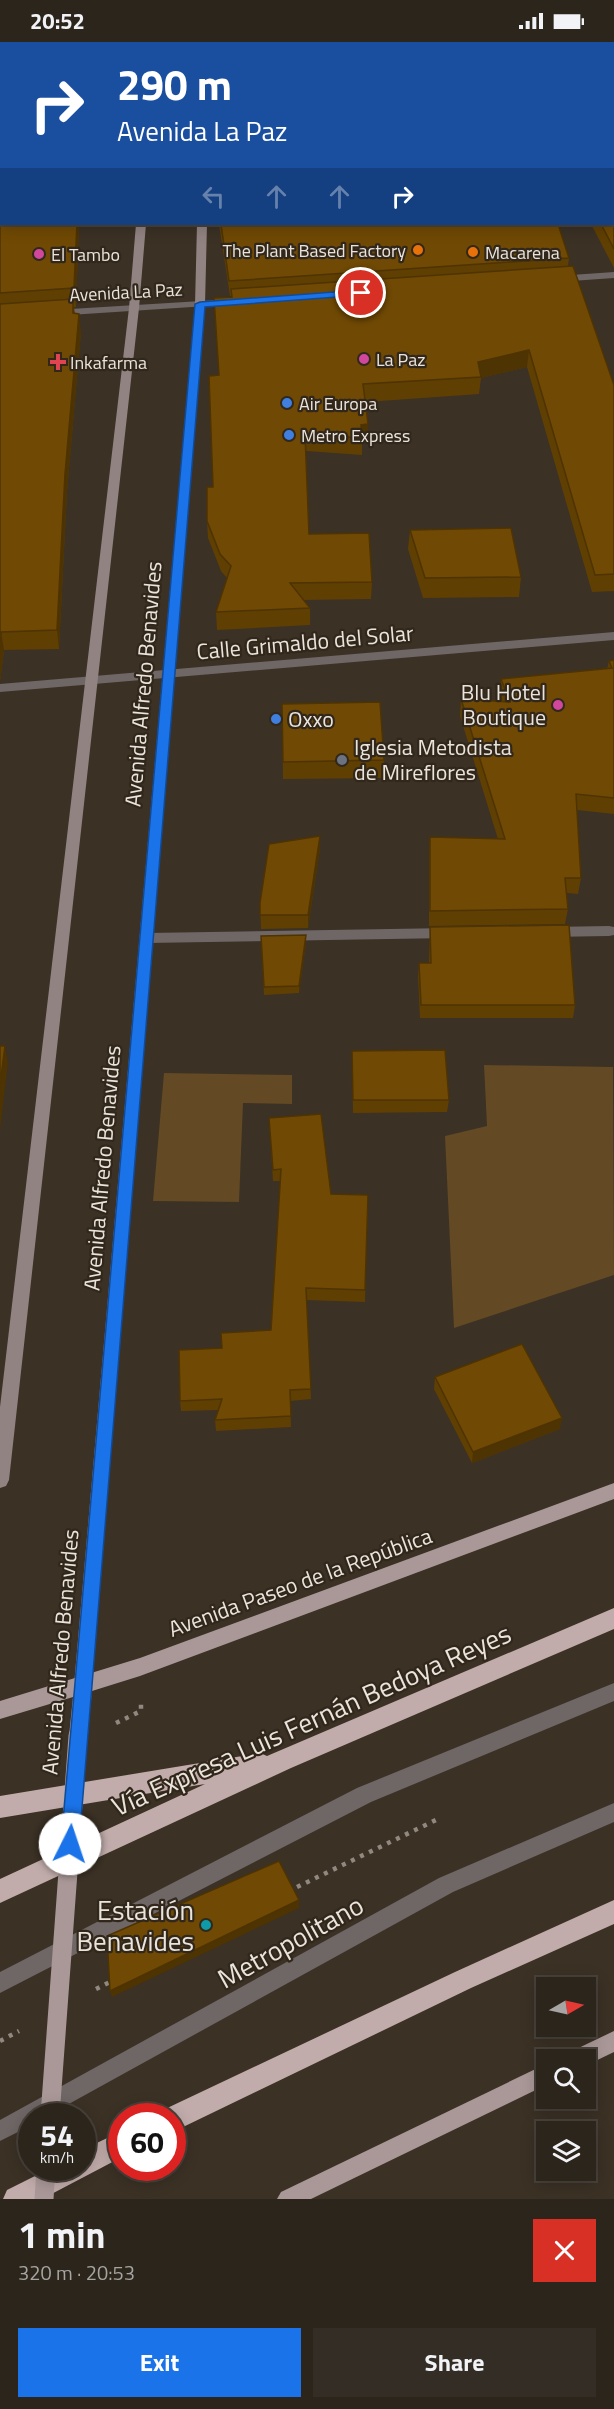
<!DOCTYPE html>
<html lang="en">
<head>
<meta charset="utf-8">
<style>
	body { margin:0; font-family:"Titillium Web",sans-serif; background:#342d25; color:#f1f3f6; height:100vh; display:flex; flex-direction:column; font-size:22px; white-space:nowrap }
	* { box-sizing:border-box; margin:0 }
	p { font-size:20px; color:#a6a5a3 }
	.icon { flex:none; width:33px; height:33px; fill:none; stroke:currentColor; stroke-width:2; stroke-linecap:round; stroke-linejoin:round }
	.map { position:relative; height:2157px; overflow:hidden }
	.details { display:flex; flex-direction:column; background:#2c251c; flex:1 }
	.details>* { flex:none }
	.hud { position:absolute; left:0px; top:0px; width:615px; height:183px; box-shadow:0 3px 15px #0003,0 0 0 2px #48423b; background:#1a4fa0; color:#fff; overflow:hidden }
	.needle { width:39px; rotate:81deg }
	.fabs { position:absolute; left:536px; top:1935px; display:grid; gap:12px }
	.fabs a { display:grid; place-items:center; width:60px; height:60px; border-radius:0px; background:#2c251c; box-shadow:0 3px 15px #0003,0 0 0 2px #48423b; font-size:30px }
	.speed { position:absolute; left:18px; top:2061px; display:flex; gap:12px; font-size:30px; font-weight:700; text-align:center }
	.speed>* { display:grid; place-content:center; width:78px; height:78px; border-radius:50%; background:#2c251c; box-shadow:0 3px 15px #0003,0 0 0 2px #48423b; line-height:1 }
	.speed small { font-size:15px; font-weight:400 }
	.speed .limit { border:9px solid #d22; background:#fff; color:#111 }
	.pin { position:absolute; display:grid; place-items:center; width:51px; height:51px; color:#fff; margin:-26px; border:3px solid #fff; border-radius:50%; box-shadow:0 2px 6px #0007 }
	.me { position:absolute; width:66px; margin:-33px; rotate:4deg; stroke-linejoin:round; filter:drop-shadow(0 0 4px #0008) }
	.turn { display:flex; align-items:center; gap:21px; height:126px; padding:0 18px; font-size:27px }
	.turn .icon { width:78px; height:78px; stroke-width:2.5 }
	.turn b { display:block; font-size:42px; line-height:51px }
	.lanes { display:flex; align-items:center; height:57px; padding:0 18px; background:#0003; justify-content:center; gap:30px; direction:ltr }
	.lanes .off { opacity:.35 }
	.round { display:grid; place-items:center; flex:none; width:63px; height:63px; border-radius:0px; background:#342d25 }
	.headline { display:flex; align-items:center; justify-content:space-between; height:102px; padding:0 18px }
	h1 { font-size:36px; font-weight:700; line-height:45px }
	.button { display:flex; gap:12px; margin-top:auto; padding:12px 18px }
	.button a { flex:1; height:69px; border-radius:0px; background:#1a73e8; color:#fff; font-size:24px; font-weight:700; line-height:69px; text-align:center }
	.button a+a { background:#342d25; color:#f1f3f6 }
	.status { display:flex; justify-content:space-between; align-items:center; height:42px; padding:0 30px; background:#2c251c; direction:ltr }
	.status svg { height:16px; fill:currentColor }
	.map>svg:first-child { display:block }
	.green { fill:#634924 }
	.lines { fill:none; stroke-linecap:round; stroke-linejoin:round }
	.path { stroke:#91897f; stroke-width:4.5; stroke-dasharray:4 6; stroke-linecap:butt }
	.service { fill:#6f6666; fill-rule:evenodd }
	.minor { fill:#6f6666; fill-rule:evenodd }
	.secondary { fill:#918382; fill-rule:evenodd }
	.primary { fill:#aa9898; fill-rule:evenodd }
	.motorway { fill:#c1acab; fill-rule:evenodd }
	.primary-bridge { stroke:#aa9898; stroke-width:19 }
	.wall { fill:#603f03 }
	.shaded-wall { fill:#4e3303 }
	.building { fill:#704904; stroke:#4e3303; stroke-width:1.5 }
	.route { fill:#1a73e8; stroke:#114b97; stroke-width:1.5 }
	.food-dot { fill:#e8710a; stroke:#31271b; stroke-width:2 }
	.hotel-dot { fill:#d1479c; stroke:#31271b; stroke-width:2 }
	.health-dot { fill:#e0444e; stroke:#31271b; stroke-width:2 }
	.shop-dot { fill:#3f7fe0; stroke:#31271b; stroke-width:2 }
	.worship-dot { fill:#6b7280; stroke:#31271b; stroke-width:2 }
	.culture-dot { fill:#0f9aa8; stroke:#31271b; stroke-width:2 }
	.labels { text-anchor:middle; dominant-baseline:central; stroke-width:4.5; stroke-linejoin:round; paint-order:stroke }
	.far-poi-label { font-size:18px; fill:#eae4dc; stroke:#31271b; text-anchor:start }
	.far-street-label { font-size:18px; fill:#eae4dc; stroke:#31271b }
	.street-label { font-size:22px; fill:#eae4dc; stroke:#31271b }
	.poi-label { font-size:22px; fill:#eae4dc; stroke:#31271b; text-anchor:start }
	.near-street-label { font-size:27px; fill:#eae4dc; stroke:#31271b }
	.near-poi-label { font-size:27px; fill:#eae4dc; stroke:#31271b; text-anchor:end }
</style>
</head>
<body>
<div class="status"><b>20:52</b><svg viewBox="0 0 49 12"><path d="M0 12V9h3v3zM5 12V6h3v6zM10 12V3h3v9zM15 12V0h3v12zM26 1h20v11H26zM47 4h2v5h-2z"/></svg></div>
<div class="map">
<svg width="614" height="2157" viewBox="0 0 614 2157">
	<rect width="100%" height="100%" fill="#3b3125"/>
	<g class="green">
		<path d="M484,1023l129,2 1,208 -160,53 -9,-192 42,-10z"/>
		<path d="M164,1031l128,2v29l-49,-1 -4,99 -86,-1z"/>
	</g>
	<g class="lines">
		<g class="path">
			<path d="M116,1681l25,-12v-7"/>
			<path d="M297,1845l141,-68"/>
			<path d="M96,1947l16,-8"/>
			<path d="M0,1999l19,-10"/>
		</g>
		<g class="service">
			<path d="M609,884l5,1v8l-5,1 -60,1 -7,-5 7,-5z"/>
			<path d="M450,886l7,5 -7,5 -303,5 -7,-5 7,-5z"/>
			<path d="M614,1641v18l-243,101 -371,191v-21l357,-184z"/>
			<path d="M614,1761v19l-161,70 -406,224h-15v9l-32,16v-21l439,-242z"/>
		</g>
		<g class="minor">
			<path d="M614,230v6l-57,4 -5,-3 5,-3z"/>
			<path d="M234,257l5,3 -1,2 -184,12 -5,-3 5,-3z"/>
			<path d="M614,590v8l-614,52v-8z"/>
		</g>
		<g class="secondary">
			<rect x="154" y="0" width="8" height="2"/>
			<rect x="203" y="0" width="8" height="2"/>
			<path d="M136,182h10l-7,84 -130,1172 -3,6 -6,2v-81l129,-1099z"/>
			<path d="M197,182h10l-2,81 -113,1380 -3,6 -6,3 -6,-3 -3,-6 121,-1380z"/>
		</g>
		<g class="primary">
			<path d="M614,1441v16l-474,177 -48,15 -5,45 -2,7 -7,2 -7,-2 -2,-7 4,-39 -73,22v-18l140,-43z"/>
			<path d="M614,1989v21l-29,14v-6h-20l3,-7z"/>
			<path d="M546,2022v21l-235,114h-34l4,-7z"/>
		</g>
		<g class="motorway">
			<path d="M614,1566v21l-323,139 -291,135v-24l205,-95 -205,34v-22l260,-43 7,3z"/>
			<path d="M614,1858v24l-143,64 -290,140 -9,3v-15h-11l2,-6 292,-138z"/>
			<path d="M122,2089v26l-80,42h-39l4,-9 44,-22h31v-18z"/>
		</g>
		<g class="primary-bridge">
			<path d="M50,2074l28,-380"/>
			<path d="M44,2157l2,-31"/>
		</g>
	</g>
	<g class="wall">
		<path d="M0,0h107v2h-105l77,180 -3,83h-2l1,6 6,19 -14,160 -8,157 -55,1 -4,32z"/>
		<path d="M235,0h379v226l-23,-44h23v-180h-379z"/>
		<path d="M219,182h339l11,34 -1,8 46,119v206l-22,1 -65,-225 -46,11 -2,16 -113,8 2,22v17l-6,2v12l-56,-4 3,83 63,48 -1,17 -68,1 7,8v17l-93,5 -1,-18 11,-34 -6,-7 -13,-33 -1,-17 6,-34 6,-112 12,-78v-1h-1z"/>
		<path d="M410,488l111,47 -2,20 -96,1 -15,-49z"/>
		<path d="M614,618v154l-37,-4 4,68 -3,16 -11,-1 1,16 -3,15 -136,2v-73l1,-16 68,2 -38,-123 1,-17 41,2 -2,-6 1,-16 106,-10 2,-8z"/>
		<path d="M282,662l102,56 -1,18 -100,1z"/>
		<path d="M320,794v13l-12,79 -47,1 -1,-26z"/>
		<path d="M430,885l145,78 -2,13h-153l-2,-42 1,-13h10z"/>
		<path d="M261,894l45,7 -7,50 -35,2z"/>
		<path d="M352,1009l97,49 -2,12 -94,1z"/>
		<path d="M269,1076l62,76 37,1 -3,107 -59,-2 5,99 -21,2 1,26 -75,4 -1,-11 4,-10 -38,1 -1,-10 42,-53 49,-18 10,-149h-8z"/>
		<path d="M435,1335l125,52 -88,34 -38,-74z"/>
	</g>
	<g class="shaded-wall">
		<path d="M77,182h2l-3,83 -2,-19z"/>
		<path d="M79,272l2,18 -14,160 -8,157 -2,-19 8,-156z"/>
		<path d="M529,308l-2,17 -46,11 -3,-16z"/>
		<path d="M368,382v17l-6,2 -1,-18z"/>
		<path d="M1,590l3,18 -4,32v-40z"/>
		<path d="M320,794v13l-12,79v-13z"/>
		<path d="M306,893v8l-7,50v-7z"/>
		<path d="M5,1004l3,17 -8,68v-47z"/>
		<path d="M562,1376l-2,11 -88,34 1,-11z"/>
		<path d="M299,1858v8l-187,89 -2,-6z"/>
	</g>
	<g class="building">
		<path d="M0,0h104v2h-102v180h75l-3,64 -74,5z"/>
		<path d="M238,0h376v207l-13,-25h13v-180h-376z"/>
		<path d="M221,182h337l11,34 -340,23z"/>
		<path d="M573,224l41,119v189l-19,1 -66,-225 -51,12 3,15 -118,7 5,40 -7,1 1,13 -57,-4 4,100 60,-1 3,49 -82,1 20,25 -94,4 15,-46 -11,-12 -13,-33v-34h6l-4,-111 10,-1 -5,-77 18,-1 -1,-8z"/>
		<path d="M73,257v14l6,1 -14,160 -8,156 -56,2 -1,10v-338z"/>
		<path d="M511,486l10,49 -96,1 -15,-48z"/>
		<path d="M614,618v138l-38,-4 5,84h-16l3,31 -138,2v-74l75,2 -44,-140 49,3 -9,-23 111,-11 -3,-7z"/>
		<path d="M380,660l4,58 -101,2 -1,-58z"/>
		<path d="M320,794l-12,79h-48v-12l9,-59z"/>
		<path d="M569,883l6,80h-154l-2,-42h12l-1,-36z"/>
		<path d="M306,893l-7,51 -35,1 -3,-51z"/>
		<path d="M0,1004h5l-5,38z"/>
		<path d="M445,1008l4,50h-96l-1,-49z"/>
		<path d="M321,1072l10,80 37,1 -3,95 -59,-2 5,101 -21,1 1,26 -76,4 7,-21 -42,2 -1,-51 43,-2 -1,-15 50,-3 10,-161 -8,1 -4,-52z"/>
		<path d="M522,1302l40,74 -89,34 -38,-75z"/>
		<path d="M279,1819l20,39 -189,91 -3,-55z"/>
	</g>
	<path class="route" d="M361,248l5,3 -2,2 -159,12 -126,1537 -3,6 -6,2 -6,-2 -3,-6 134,-1540 5,-2z"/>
	<g class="food-dot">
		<circle cx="418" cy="208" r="6"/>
		<circle cx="473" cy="210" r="6"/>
	</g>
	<g class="hotel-dot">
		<circle cx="39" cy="212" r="6"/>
		<circle cx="364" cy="317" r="6"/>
		<circle cx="558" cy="663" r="6"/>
	</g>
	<path class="health-dot" d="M55 311h6v6h6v6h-6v6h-6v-6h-6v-6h6z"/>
	<g class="shop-dot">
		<circle cx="287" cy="361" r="6"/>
		<circle cx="289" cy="393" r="6"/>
		<circle cx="276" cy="677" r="6"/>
	</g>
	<circle class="worship-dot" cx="342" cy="718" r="6"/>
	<circle class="culture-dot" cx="206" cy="1883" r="6"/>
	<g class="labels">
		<g class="far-poi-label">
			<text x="406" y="208" text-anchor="end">The Plant Based Factory</text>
			<text x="485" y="210">Macarena</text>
			<text x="51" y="212">El Tambo</text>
			<text x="376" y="317">La Paz</text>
			<text x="70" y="320">Inkafarma</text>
			<text x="299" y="361">Air Europa</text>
			<text x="301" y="393">Metro Express</text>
		</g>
		<g class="far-street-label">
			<text transform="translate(126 250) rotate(-3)">Avenida La Paz</text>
		</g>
		<g class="street-label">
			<text transform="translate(305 600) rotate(-5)">Calle Grimaldo del Solar</text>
			<text transform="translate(143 642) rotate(-85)">Avenida Alfredo Benavides</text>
			<text transform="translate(102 1126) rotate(-85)">Avenida Alfredo Benavides</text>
			<text transform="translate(300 1540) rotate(-20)">Avenida Paseo de la República</text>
			<text transform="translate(60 1610) rotate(-85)">Avenida Alfredo Benavides</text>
		</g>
		<g class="poi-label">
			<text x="546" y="650" text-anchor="end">Blu Hotel<tspan x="546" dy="25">Boutique</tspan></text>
			<text x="288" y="677">Oxxo</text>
			<text x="354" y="705">Iglesia Metodista<tspan x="354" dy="25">de Mireflores</tspan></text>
		</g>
		<g class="near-street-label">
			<text transform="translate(311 1677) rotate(-24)">Vía Expresa Luis Fernán Bedoya Reyes</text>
			<text transform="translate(290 1899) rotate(-29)">Metropolitano</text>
		</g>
		<g class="near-poi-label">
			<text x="194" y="1867">Estación<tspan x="194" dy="31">Benavides</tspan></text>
		</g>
	</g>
</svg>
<div class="fabs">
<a><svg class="needle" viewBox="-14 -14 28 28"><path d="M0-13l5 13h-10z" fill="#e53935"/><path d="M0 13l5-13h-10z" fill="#a6a5a3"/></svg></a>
<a><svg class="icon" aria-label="search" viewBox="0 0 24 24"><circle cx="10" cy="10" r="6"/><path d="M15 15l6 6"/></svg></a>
<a><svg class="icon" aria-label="layers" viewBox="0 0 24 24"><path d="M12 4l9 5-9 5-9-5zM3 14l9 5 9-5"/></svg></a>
</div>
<div class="speed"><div>54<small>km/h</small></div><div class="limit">60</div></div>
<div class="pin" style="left:361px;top:251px;background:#d93025"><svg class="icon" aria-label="arrive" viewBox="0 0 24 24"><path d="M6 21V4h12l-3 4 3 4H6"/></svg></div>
<svg class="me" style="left:70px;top:1802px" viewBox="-20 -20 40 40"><circle r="19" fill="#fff"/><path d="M0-13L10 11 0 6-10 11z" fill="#1a73e8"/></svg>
<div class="hud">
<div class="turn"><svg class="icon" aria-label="right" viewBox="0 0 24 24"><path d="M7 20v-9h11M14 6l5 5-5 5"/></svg><div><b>290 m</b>Avenida La Paz</div></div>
<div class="lanes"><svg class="icon off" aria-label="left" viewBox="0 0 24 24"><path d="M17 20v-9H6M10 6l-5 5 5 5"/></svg><svg class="icon off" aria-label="ahead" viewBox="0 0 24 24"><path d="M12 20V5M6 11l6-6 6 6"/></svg><svg class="icon off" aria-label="ahead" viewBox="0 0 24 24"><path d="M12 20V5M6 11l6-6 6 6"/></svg><svg class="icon" aria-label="right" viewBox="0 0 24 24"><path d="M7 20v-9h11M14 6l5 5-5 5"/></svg></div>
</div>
</div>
<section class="details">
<div class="headline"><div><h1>1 min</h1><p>320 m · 20:53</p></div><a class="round" style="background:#d93025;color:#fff"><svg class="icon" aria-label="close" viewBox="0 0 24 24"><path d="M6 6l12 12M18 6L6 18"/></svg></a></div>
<div class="button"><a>Exit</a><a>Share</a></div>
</section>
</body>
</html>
